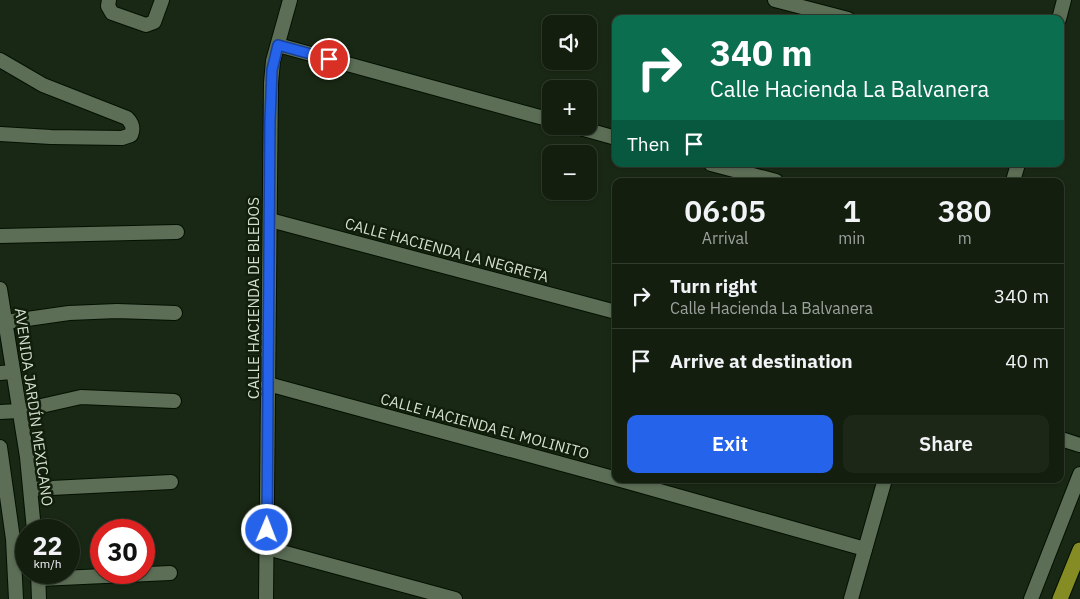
<!DOCTYPE html>
<html lang="en">
<head>
<meta charset="utf-8">
<style>
	body { margin:0; font-family:"IBM Plex Sans",sans-serif; background:#1c2718; color:#f1f3f6; height:100vh; display:flex; flex-direction:column; font-size:19px; white-space:nowrap }
	* { box-sizing:border-box; margin:0 }
	p { font-size:16px; color:#9da29e }
	.icon { flex:none; width:28px; height:28px; fill:none; stroke:currentColor; stroke-width:2; stroke-linecap:round; stroke-linejoin:round }
	.map { position:relative; flex:1; overflow:hidden }
	.panel { position:absolute; left:612px; top:178px; width:452px; height:305px; display:flex; flex-direction:column; background:#131e0f; border-radius:10px; box-shadow:0 1px 4px #0004,0 0 0 1px #323c2f }
	.panel>* { flex:none }
	.hud { position:absolute; left:612px; top:15px; width:452px; height:152px; border-radius:10px; box-shadow:0 1px 4px #0004,0 0 0 1px #323c2f; background:#0b6e4f; color:#fff; overflow:hidden }
	.tools { position:absolute; left:542px; top:15px; display:grid; gap:10px }
	.tools a { display:grid; place-items:center; width:55px; height:55px; border-radius:10px; background:#131e0f; box-shadow:0 1px 4px #0004,0 0 0 1px #323c2f; font-size:25px }
	.speed { position:absolute; left:15px; top:519px; display:flex; gap:10px; font-size:25px; font-weight:700; text-align:center }
	.speed>* { display:grid; place-content:center; width:65px; height:65px; border-radius:50%; background:#131e0f; box-shadow:0 1px 4px #0004,0 0 0 1px #323c2f; line-height:1 }
	.speed small { font-size:12px; font-weight:400 }
	.speed .limit { border:8px solid #d22; background:#fff; color:#111 }
	.pin { position:absolute; display:grid; place-items:center; width:42px; height:42px; color:#fff; margin:-21px; border:2px solid #fff; border-radius:50%; box-shadow:0 1px 5px #0007 }
	.me { position:absolute; width:55px; margin:-28px; rotate:1deg; stroke-linejoin:round; filter:drop-shadow(0 0 4px #0008) }
	.turn { display:flex; align-items:center; gap:18px; height:105px; padding:0 15px; font-size:22px }
	.turn .icon { width:65px; height:65px; stroke-width:2.5 }
	.turn b { display:block; font-size:35px; line-height:42px }
	.then { display:flex; align-items:center; height:48px; padding:0 15px; background:#0003; gap:10px; font-size:19px }
	.eta { display:flex; justify-content:space-evenly; align-items:center; height:85px; text-align:center }
	.eta b { font-size:30px; font-weight:600; line-height:35px }
	.button { display:flex; gap:10px; margin-top:auto; padding:10px 15px }
	.button a { flex:1; height:58px; border-radius:10px; background:#2563eb; color:#fff; font-size:20px; font-weight:600; line-height:58px; text-align:center }
	.button a+a { background:#1c2718; color:#f1f3f6 }
	ul { padding:0; list-style:none }
	li { display:flex; align-items:center; gap:15px; height:65px; padding:0 15px; border-top:1px solid #323c2f }
	li div { flex:1 }
	li b { display:block; font-size:19px }
	li em { font-style:normal }
	.map>svg:first-child { display:block }
	.lines { fill:none; stroke-linecap:round; stroke-linejoin:round }
	.minor-casing { stroke:#041001; stroke-width:16 }
	.major-casing { stroke:#041001; stroke-width:17 }
	.minor { stroke:#5c6e56; stroke-width:14 }
	.major { stroke:#858c23; stroke-width:15 }
	.route-casing { stroke:#184099; stroke-width:12 }
	.route { stroke:#2563eb; stroke-width:9 }
	.labels { text-anchor:middle; dominant-baseline:central; stroke-width:5; stroke-linejoin:round; paint-order:stroke }
	.street-label { font-size:15px; fill:#d5dfd1; stroke:#101e0a }
</style>
</head>
<body>
<div class="map">
<svg width="1080" height="599" viewBox="0 0 1080 599">
	<rect width="100%" height="100%" fill="#192814"/>
	<g class="lines">
		<g class="minor-casing">
			<g id="minor">
				<path d="M109,0l-1,6 4,7 34,12 8,-3 8,-22"/>
				<path d="M775,0l73,19"/>
				<path d="M1059,19l5,-19"/>
				<path d="M278,45l273,75"/>
				<path d="M0,60l43,25 84,33c5,5 7,10 4,17l-9,3 -71,-1 -51,-3"/>
				<path d="M573,126l43,12"/>
				<path d="M711,164l65,17"/>
				<path d="M1013,181l5,-17"/>
				<path d="M270,220l346,92"/>
				<path d="M0,236l177,-4"/>
				<path d="M0,289l27,168 7,73"/>
				<path d="M6,322l63,-9 48,-2 58,2"/>
				<path d="M0,373l13,-1"/>
				<path d="M268,384l360,98 237,67"/>
				<path d="M0,412l19,-1 62,-14 93,4"/>
				<path d="M1061,439l19,6"/>
				<path d="M0,447l13,92 3,60"/>
				<path d="M31,489l140,-7"/>
				<path d="M267,548l188,51"/>
				<path d="M38,572l1,27"/>
				<path d="M39,579l131,-6"/>
				<path d="M266,599l5,-516 2,-22 17,-61"/>
				<path d="M851,599l34,-120"/>
				<path d="M1031,599l49,-125"/>
			</g>
		</g>
		<g class="major-casing">
			<path id="major" d="M1060,599l20,-49"/>
		</g>
		<use href="#minor" class="minor"/>
		<use href="#major" class="major"/>
	</g>
	<g class="lines">
		<g class="route-casing">
			<path id="route" d="M267,530l3,-409 2,-51 6,-25 51,14"/>
		</g>
		<use href="#route" class="route"/>
	</g>
	<g class="labels">
		<g class="street-label">
			<text transform="translate(447 250) rotate(15)">CALLE HACIENDA LA NEGRETA</text>
			<text transform="translate(253 298) rotate(-90)">CALLE HACIENDA DE BLEDOS</text>
			<text transform="translate(34 407) rotate(82)">AVENIDA JARDÍN MEXICANO</text>
			<text transform="translate(485 426) rotate(15)">CALLE HACIENDA EL MOLINITO</text>
		</g>
	</g>
</svg>
<div class="tools">
<a><svg class="icon" aria-label="sound" viewBox="0 0 24 24"><path d="M4 9h4l5-4v14l-5-4H4zM17 9q2 3 0 6"/></svg></a>
<a>+</a>
<a>−</a>
</div>
<div class="speed"><div>22<small>km/h</small></div><div class="limit">30</div></div>
<div class="pin" style="left:329px;top:59px;background:#d93025"><svg class="icon" aria-label="arrive" viewBox="0 0 24 24"><path d="M6 21V4h12l-3 4 3 4H6"/></svg></div>
<svg class="me" style="left:267px;top:530px" viewBox="-20 -20 40 40"><circle r="17" fill="#2563eb" stroke="#fff" stroke-width="3"/><path d="M0-11L8 9 0 5-8 9z" fill="#fff"/></svg>
<div class="hud">
<div class="turn"><svg class="icon" aria-label="right" viewBox="0 0 24 24"><path d="M7 20v-9h11M14 6l5 5-5 5"/></svg><div><b>340 m</b>Calle Hacienda La Balvanera</div></div>
<div class="then">Then<svg class="icon" aria-label="arrive" viewBox="0 0 24 24"><path d="M6 21V4h12l-3 4 3 4H6"/></svg></div>
</div>
<section class="panel">
<div class="eta">
<div><b>06:05</b><p>Arrival</p></div>
<div><b>1</b><p>min</p></div>
<div><b>380</b><p>m</p></div>
</div>
<ul>
<li><svg class="icon" aria-label="right" viewBox="0 0 24 24"><path d="M7 20v-9h11M14 6l5 5-5 5"/></svg><div><b>Turn right</b><p>Calle Hacienda La Balvanera</p></div><em>340 m</em></li>
<li><svg class="icon" aria-label="arrive" viewBox="0 0 24 24"><path d="M6 21V4h12l-3 4 3 4H6"/></svg><div><b>Arrive at destination</b></div><em>40 m</em></li>
</ul>
<div class="button"><a>Exit</a><a>Share</a></div>
</section>
</div>
</body>
</html>
